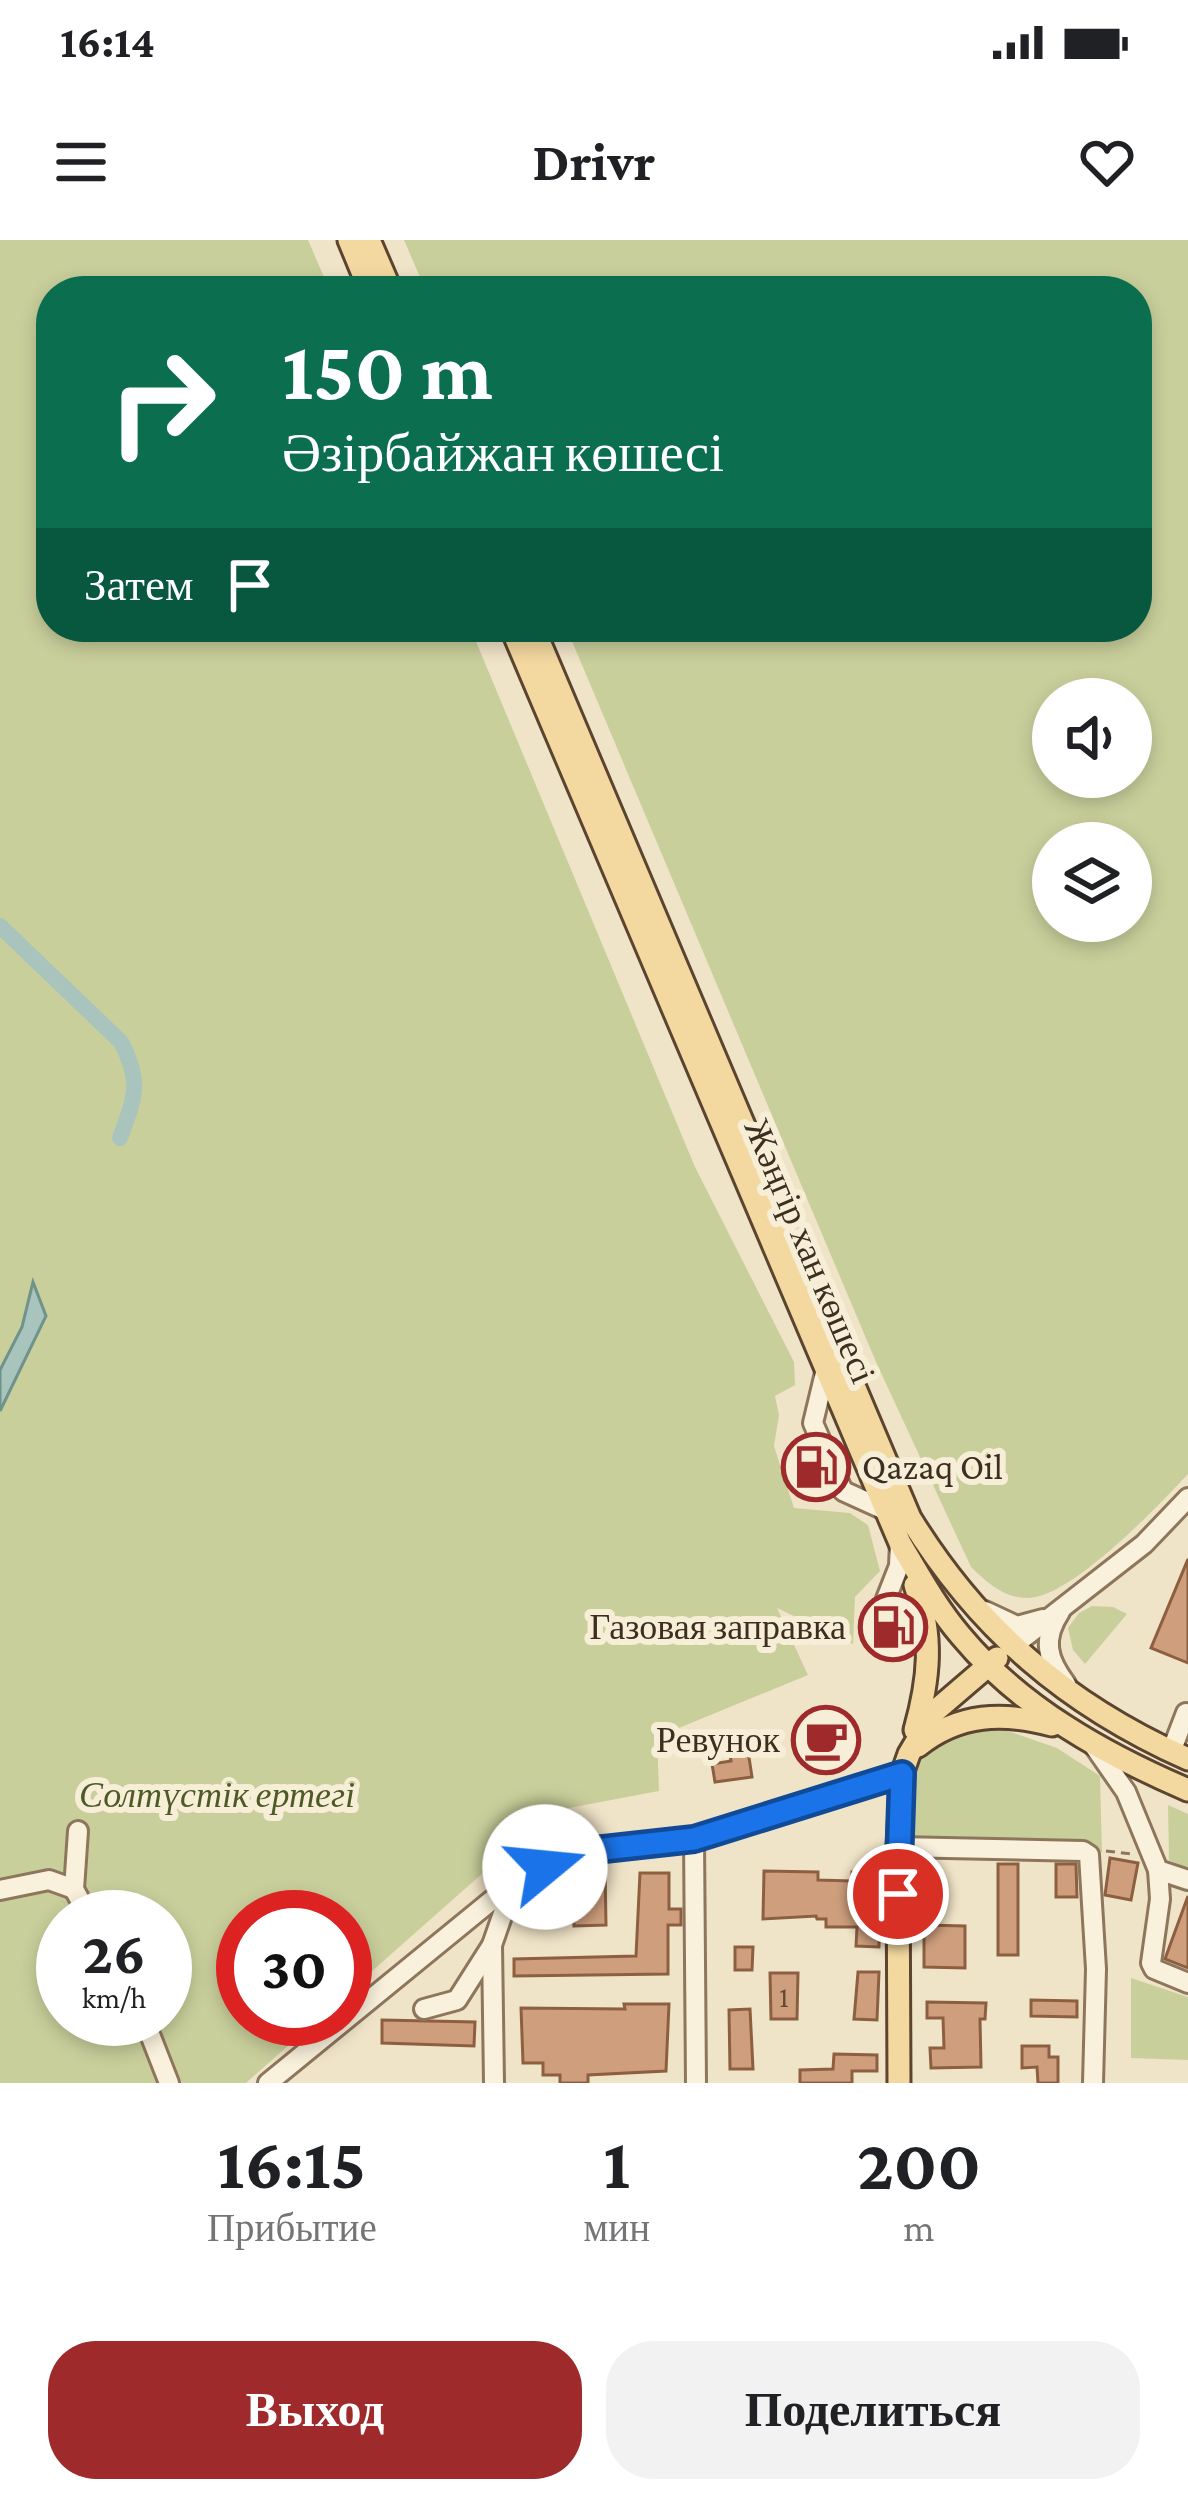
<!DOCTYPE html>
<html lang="ru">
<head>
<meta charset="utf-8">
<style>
	body { margin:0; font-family:"Crimson Pro",serif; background:#f2f2f2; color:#202124; height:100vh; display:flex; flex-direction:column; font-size:45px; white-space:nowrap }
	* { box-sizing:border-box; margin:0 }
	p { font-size:39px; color:#757577 }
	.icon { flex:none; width:66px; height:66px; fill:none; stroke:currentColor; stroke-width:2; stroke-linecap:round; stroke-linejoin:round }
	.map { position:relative; height:1843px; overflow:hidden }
	.details { display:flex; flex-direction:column; background:#fff; flex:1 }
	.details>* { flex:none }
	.guide { position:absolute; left:36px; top:36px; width:1116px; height:366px; border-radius:48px; box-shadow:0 6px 18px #0003; background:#0b6e4f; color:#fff; overflow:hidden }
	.controls { position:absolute; left:1032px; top:438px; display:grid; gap:24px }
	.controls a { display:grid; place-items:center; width:120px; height:120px; border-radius:50%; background:#fff; box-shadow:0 6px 18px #0003; font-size:60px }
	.speed { position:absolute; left:36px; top:1650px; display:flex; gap:24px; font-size:60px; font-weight:700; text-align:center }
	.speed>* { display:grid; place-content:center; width:156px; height:156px; border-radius:50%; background:#fff; box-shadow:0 6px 18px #0003; line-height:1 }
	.speed small { font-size:30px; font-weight:400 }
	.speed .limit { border:18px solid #d22; background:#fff; color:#111 }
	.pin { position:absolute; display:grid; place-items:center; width:102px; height:102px; color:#fff; margin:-51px; border:6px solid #fff; border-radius:50%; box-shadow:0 3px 12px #0007 }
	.me { position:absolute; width:132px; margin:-66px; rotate:73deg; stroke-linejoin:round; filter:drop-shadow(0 0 9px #0008) }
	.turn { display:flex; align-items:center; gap:42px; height:252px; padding:0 48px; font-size:54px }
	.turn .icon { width:156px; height:156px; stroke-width:2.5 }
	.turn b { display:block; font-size:84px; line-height:102px }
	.then { display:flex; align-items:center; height:114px; padding:0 48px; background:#0003; gap:24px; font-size:45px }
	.eta { display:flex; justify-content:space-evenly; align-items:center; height:204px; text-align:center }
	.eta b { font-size:72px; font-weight:700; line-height:84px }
	.cta { display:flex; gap:24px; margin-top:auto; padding:24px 48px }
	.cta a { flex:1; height:138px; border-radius:48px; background:#9e2a2b; color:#fff; font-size:48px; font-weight:700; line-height:138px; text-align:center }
	.cta a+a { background:#f2f2f2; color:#202124 }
	.status { display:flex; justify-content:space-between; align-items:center; height:84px; padding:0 60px; background:#fff; direction:ltr }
	.status svg { height:33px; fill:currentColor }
	header { display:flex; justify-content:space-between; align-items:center; height:156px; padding:0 48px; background:#fff; font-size:54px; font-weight:700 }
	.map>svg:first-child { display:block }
	.green { fill:#c9cf9b; fill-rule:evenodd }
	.water { fill:#a9c4bc; stroke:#6f938a; stroke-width:3 }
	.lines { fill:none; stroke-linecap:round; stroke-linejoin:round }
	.canal { stroke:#a9c4bc; stroke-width:16 }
	.building { fill:#cf9f7d; stroke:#8d5f41; stroke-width:3 }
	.minor-casing { stroke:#8d765c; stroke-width:24 }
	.major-casing { stroke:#5b4430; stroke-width:27 }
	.path { stroke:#8d765c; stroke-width:3; stroke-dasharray:9 6; stroke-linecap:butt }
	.minor { stroke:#faf1dc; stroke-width:18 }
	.major { stroke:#f3d9a0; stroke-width:21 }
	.route-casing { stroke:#114b97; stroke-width:30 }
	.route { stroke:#1a73e8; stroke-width:21 }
	.labels { text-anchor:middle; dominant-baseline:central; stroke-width:12; stroke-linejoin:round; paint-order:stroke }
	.number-label { font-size:30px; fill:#624a37 }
	.street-label { font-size:36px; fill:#3d2e20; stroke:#f7eed8 }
	.poi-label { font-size:36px; fill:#3d2e20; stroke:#f7eed8; text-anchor:end }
	.park-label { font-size:36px; font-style:italic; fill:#4d5a26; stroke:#f7eed8 }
</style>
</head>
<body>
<div class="status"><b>16:14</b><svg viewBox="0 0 49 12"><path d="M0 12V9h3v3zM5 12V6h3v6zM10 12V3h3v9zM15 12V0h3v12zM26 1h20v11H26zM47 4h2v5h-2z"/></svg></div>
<header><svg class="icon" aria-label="menu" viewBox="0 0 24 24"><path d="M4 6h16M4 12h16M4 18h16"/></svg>Drivr<svg class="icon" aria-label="heart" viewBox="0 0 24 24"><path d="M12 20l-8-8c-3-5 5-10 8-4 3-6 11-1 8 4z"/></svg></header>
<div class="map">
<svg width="1188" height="1843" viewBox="0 0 1188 1843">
	<rect width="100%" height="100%" fill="#f0e4c8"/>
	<g class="green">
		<path d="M0,0h308l22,51h-279v336h419l225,540 99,195 1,23 -20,11 4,19 -5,31 20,62 56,5 18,12 12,46 -25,26 -2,47 -76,-36 31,67 -151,62 2,54 -106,20 -208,184v-78h-102v102h75l-72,64h-246zM63,1677h102v102h-102z"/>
		<path d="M404,0h784v1234c-30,32 -118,125 -161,124 -24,0 -40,-16 -56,-31l-95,-205 -310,-735h571v-336h-711zM1131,459v78h-78v-78zM1053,603h78v78h-78z"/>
		<path d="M1092,1366l21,1 14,7 -42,50 -12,-14 -5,-22 11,-15z"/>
		<path d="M1005,1490l52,18 43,28 2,77 -11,-8 -181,-7 -1,-47 15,-37 42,-22z"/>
		<path d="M1168,1565l20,9v55l-19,-9z"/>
		<path d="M1131,1738l57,19v63l-57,-2z"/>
	</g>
	<path class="water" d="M33,1042l13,34 -46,95v-41l22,-43z"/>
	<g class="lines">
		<path class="canal" d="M0,686l121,116c21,40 14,55 -1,96"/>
	</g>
	<g class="building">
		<path d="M810,1209l15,34 -11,4 -3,-7 -14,5 -8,-21 18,-7 -2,-6z"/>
		<path d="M1188,1319v104l-37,-15z"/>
		<path d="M847,1476l5,35 -37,5 -5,-34z"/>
		<path d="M747,1504l5,33 -37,5 -3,-18 19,-3 -2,-14z"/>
		<path d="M1110,1618l28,5 -7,37 -26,-5z"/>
		<rect x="998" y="1624" width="20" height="91"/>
		<path d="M1056,1624h20l1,33h-21z"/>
		<path d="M605,1627l1,58 -32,1 -1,-56z"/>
		<path d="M764,1631l54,1v8l34,1v-9h29l-2,75 -23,-1 1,-19h-31v-8h-9l-1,-3 -53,3z"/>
		<path d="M640,1633h29v36h12v16h-13v49l-154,2v-17l122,-3z"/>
		<path d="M1188,1656v72l-23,-9z"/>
		<path d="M924,1685l41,1v42l-41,-1z"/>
		<path d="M735,1707h18l-1,23h-17z"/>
		<path d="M858,1732h21l-2,48 -23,-1z"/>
		<path d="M770,1733h28l-1,46h-26z"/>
		<path d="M1031,1760l46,1v16l-46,-1z"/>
		<path d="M927,1762l59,1 -1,16h-5l1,48 -50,1 -1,-20h14l-1,-30h-16z"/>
		<path d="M624,1764h45l-3,67 -78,4v8h-28v-8h-17v-12h-20l-2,-55 104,1z"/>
		<path d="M750,1769l3,60h-23l-1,-59z"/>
		<path d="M382,1780l93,2 -1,24 -92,-3z"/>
		<path d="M1022,1806h27v11h9v26h-20l-1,-16 -15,1z"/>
		<path d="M834,1814l43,1v16h-25v12h-52v-13l33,-1z"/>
	</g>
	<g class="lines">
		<g class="minor-casing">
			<g id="minor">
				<path d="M825,1133l-12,50 30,68 44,20"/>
				<path d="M900,1303l-1,23 -13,33 8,8 23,1 8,12"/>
				<path d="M985,1371l32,15 26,-7"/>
				<path d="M1060,1372c-18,27 -13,47 6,72"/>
				<path d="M1012,1407l132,-103 44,-46"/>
				<path d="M1094,1506l32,46 32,78 30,10"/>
				<path d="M1171,1512l15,-39"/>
				<path d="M78,1591l-4,58 15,28"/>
				<path d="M694,1599l2,244"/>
				<path d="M898,1607l185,4 6,4 7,114 -3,114"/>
				<path d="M1158,1630l2,29 -9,64 3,6 34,14"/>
				<path d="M0,1650l49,-10 25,9"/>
				<path d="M424,1769l33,-9 35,-55"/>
				<path d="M144,1779l25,64"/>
				<path d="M268,1843l246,-201 63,-29 117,-14 208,-65"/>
				<path d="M494,1843l-2,-138 22,-63"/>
			</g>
		</g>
		<g class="major-casing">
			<g id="major">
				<path d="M349,0l21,51"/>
				<path d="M369,0l22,51"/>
				<path d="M511,387l389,916c19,32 37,65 61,93 59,71 143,118 227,154"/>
				<path d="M533,387l377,891c69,112 157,187 278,241"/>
				<path d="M915,1490c14,-50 19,-95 0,-145"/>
				<path d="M918,1506c41,-33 85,-34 134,-21"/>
				<path d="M899,1843l-1,-236 4,-73 7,-20 25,-42 63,-54"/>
			</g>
		</g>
		<path class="path" d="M1106,1611l26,3"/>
		<use href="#minor" class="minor"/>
		<use href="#major" class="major"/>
	</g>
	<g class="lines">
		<g class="route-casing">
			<path id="route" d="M545,1627l32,-15 117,-13 208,-65 -4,120"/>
		</g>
		<use href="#route" class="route"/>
	</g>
	<defs>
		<g id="fuel-ring" transform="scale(3.45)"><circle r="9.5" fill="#f7eed8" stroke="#9e2a2b" stroke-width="1.5"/><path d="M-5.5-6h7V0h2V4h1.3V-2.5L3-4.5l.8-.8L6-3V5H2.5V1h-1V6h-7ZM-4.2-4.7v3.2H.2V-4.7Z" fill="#9e2a2b"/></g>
		<g id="cafe-ring" transform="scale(3.45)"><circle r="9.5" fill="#f7eed8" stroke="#9e2a2b" stroke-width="1.5"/><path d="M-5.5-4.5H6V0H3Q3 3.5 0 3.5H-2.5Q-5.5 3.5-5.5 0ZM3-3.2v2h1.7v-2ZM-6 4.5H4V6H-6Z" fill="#9e2a2b"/></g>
	</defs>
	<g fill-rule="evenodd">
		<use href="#fuel-ring" x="816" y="1227"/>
		<use href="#fuel-ring" x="893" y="1387"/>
		<use href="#cafe-ring" x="826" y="1500"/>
	</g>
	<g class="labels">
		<g class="number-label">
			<text x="784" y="1756">1</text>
		</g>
		<g class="street-label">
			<text transform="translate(810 1011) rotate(67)">Жәңгір хан көшесі</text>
		</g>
		<g class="poi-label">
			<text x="862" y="1227" text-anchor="start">Qazaq Oil</text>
			<text x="846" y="1387">Газовая заправка</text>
			<text x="780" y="1500">Ревунок</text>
		</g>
		<g class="park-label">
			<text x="217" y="1555">Солтүстік ертегі</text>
		</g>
	</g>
</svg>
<div class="controls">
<a><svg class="icon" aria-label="sound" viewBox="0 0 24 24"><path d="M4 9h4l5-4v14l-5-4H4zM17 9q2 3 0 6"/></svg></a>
<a><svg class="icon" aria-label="layers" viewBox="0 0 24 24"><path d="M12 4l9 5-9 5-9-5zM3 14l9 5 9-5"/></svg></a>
</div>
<div class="speed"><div>26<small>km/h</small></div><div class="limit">30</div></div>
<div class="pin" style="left:898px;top:1654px;background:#d93025"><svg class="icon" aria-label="arrive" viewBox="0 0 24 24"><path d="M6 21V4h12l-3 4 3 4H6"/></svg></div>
<svg class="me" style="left:545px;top:1627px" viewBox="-20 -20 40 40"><circle r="19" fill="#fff"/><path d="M0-13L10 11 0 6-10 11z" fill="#1a73e8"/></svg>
<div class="guide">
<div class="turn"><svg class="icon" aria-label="right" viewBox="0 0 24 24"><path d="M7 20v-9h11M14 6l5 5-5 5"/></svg><div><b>150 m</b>Әзірбайжан көшесі</div></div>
<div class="then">Затем<svg class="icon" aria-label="arrive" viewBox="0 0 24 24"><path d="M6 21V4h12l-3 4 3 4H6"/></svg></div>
</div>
</div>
<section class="details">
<div class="eta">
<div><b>16:15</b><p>Прибытие</p></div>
<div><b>1</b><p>мин</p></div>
<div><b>200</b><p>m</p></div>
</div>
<div class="cta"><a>Выход</a><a>Поделиться</a></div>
</section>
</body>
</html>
